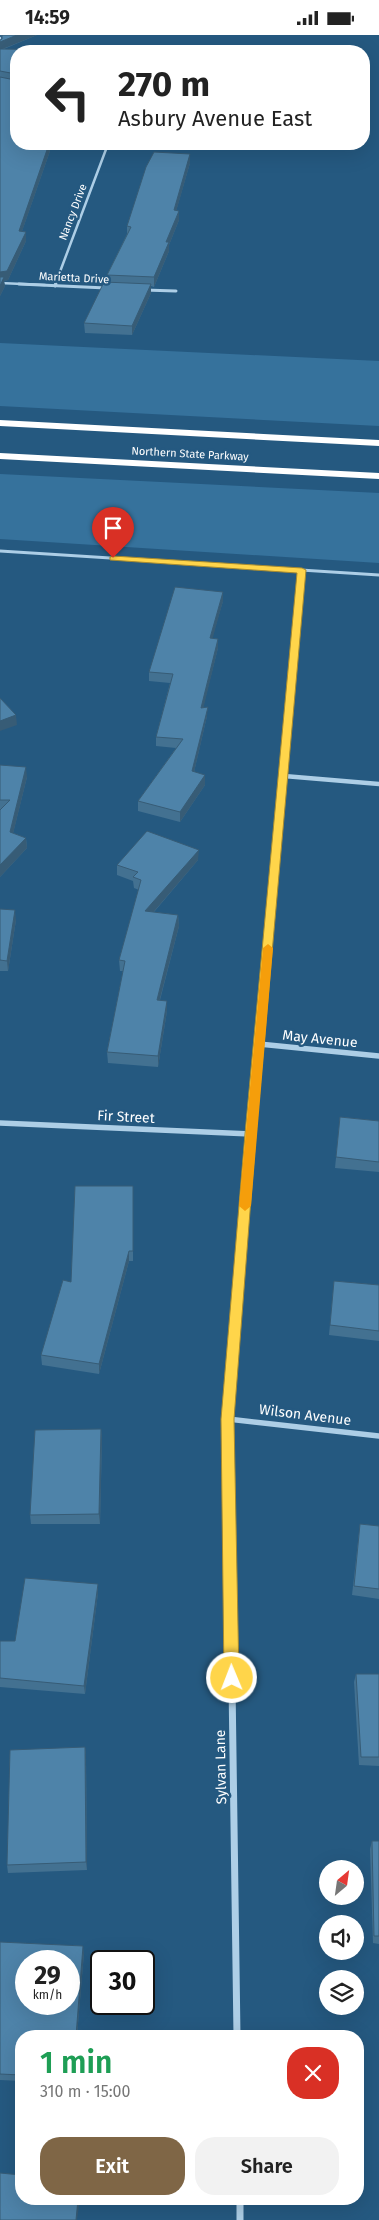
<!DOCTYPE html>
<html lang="en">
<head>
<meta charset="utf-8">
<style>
	body { margin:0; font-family:"Fira Sans",sans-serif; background:#f2f2f2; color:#222; height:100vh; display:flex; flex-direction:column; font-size:19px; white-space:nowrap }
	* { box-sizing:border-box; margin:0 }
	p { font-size:16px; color:#767676 }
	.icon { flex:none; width:28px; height:28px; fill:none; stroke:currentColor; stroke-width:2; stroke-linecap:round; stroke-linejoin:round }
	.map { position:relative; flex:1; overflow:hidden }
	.drawer { position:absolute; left:15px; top:1995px; width:349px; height:175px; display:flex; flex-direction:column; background:#fff; border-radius:20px; box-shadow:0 5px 20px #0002 }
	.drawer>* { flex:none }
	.hud { position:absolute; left:10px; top:10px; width:360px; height:105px; border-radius:20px; box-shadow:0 5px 20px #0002; background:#fff; color:#222; overflow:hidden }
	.needle { width:32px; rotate:29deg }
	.tools { position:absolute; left:319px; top:1825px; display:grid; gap:10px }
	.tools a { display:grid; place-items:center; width:45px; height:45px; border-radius:50%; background:#fff; box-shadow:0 5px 20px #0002; font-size:25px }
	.speed { position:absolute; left:15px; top:1915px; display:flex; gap:10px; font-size:25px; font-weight:700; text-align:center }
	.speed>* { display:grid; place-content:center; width:65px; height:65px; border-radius:50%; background:#fff; box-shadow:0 5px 20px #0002; line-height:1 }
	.speed small { font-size:12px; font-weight:400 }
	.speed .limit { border:2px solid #111; border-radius:8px; background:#fff; color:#111 }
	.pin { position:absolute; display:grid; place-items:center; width:42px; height:42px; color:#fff; margin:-51px -21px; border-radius:50% 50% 50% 0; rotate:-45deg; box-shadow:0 0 5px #0007 }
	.pin .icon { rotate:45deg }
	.me { position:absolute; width:55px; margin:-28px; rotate:359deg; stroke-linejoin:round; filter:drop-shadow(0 0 4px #0008) }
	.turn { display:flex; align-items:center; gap:18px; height:105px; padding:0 25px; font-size:22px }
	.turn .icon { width:65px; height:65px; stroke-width:2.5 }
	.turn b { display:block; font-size:35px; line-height:42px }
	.round { display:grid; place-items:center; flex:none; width:52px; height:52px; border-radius:20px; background:#f2f2f2 }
	.overview { display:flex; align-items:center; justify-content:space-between; height:85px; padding:0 25px }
	h1 { font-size:30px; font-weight:600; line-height:38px; color:#1e9e55 }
	.cta { display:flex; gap:10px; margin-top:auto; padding:10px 25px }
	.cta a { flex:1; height:58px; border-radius:20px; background:#7f6646; color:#fff; font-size:20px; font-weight:600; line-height:58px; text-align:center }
	.cta a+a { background:#f2f2f2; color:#222 }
	.status { display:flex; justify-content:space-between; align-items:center; height:35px; padding:0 25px; background:#fff; direction:ltr }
	.status svg { height:14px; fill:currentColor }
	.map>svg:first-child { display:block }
	.green { fill:#36729c }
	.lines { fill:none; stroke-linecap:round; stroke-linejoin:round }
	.minor-far4 { stroke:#adcee6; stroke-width:2.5 }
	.minor-far3 { stroke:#adcee6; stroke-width:3 }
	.minor-far2 { stroke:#adcee6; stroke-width:4.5 }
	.minor-far1 { stroke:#adcee6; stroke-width:5.5 }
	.minor { stroke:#adcee6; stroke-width:7 }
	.motorway { fill:#fff; fill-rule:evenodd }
	.wall { fill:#437191 }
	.shaded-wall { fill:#375c76 }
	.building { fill:#4e83a9; stroke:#375c76; fill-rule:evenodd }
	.route { fill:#ffd54a; stroke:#a68a30 }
	.slow { fill:#f59e0b }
	.labels { text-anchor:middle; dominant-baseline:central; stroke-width:5; stroke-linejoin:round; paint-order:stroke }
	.far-street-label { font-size:11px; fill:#fff; stroke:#255980 }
	.street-label { font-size:14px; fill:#fff; stroke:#255980 }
</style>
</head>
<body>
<div class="status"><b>14:59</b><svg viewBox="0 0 49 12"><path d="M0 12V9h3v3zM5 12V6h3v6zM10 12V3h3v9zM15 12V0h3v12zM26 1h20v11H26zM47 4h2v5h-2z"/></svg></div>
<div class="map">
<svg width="379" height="2185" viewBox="0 0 379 2185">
	<rect width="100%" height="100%" fill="#255980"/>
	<g class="green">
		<path d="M0,308l379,18v65l-379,-20z"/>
		<path d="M0,439l379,19v70l-379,-24z"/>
	</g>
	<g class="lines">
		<g class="minor-far4">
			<path d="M0,3v7"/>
			<path d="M0,248l45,2"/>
			<path d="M55,250l53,-141"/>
		</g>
		<g class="minor-far3">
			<path d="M19,249l87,4"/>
			<path d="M55,251l1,-2"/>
			<path d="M144,255l32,1"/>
			<path d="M0,516l379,24"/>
			<path d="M299,570l3,-35"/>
		</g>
		<g class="minor-far2">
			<path d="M284,741l95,8"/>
			<path d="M262,981l37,-412"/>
		</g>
		<g class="minor-far1">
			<path d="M259,1009l120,12"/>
			<path d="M0,1088l251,11"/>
			<path d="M228,1384l151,17"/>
			<path d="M230,1509l-2,-125 34,-404"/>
		</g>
		<g class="minor">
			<path d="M230,1508l7,493"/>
			<path d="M240,2164v21"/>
		</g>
		<g class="motorway">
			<path d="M0,385l379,20v6l-379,-20z"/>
			<path d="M0,418l379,20v6l-379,-20z"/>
		</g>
	</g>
	<g class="wall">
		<path d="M0,0h37l-33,14 12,2v93h35l-2,3 1,4 -28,80 4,1v9l-18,39 -4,1 1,5 -5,10v-256l2,-1v-2z"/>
		<path d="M190,128l-14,48h3v9l-10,25v6l-15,36 -3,-1v7l-19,42 -47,-2 -1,-10 24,-41 -1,-7 20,-41v-8z"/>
		<path d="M223,566l-11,37 6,1v9l-15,59 4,9 -13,56 11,13 -25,37 -42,-11v-10l38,-53 -20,-2v-9l14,-54 -21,-2v-9z"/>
		<path d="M0,730l27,12 -14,56 13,5 1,10 -27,29z"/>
		<path d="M198,825l-44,52 24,3 1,11 -19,74 7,11 -9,56 -50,-4 -1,-11 16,-81h-3l-1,-11 20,-70 -5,-2 -1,-7 -16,-6v-10z"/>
		<path d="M0,874l16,11 -8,51h-8z"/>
		<path d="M340,1082l39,4v51l-44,-4z"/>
		<path d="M133,1151v75h-4l-30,113 -57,-9 -1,-10 30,-73z"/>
		<path d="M334,1246l45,4v56l-50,-6z"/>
		<path d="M101,1394l1,10 -2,85h-69l-1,-9z"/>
		<path d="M360,1489l19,2v73l-27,-4z"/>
		<path d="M98,1549v9l-13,101 -85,-7v-46h15z"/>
		<path d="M356,1639h23v92l-20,-1 -5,-83z"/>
		<path d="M85,1712l1,8 1,115 -79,3 -1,-8z"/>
		<path d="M372,1806h7v103l-6,-1 -3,-94z"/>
		<path d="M0,1907l84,11 -7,83h-56v45l-21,-1z"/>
	</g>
	<g class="shaded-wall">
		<path d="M17,0h20l-37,15v-8z"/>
		<path d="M47,109h4l-2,3 1,4 -31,89v-9z"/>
		<path d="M190,119v9l-16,56v-9z"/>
		<path d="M179,176v9l-10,25v6l-15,36v-10l12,-35z"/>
		<path d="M26,197v9l-18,39 -4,1 1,5 -5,10v-24z"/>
		<path d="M151,249v9l-19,42v-9z"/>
		<path d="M223,557v9l-13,47v-10z"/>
		<path d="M218,604v9l-17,70v-10z"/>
		<path d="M208,672l-1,9 -15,65v-10z"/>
		<path d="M16,680l1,10 -17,6v-10z"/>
		<path d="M26,732l1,10 -16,65 -1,-10z"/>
		<path d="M205,740v10l-25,37v-10z"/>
		<path d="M26,803l1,10 -27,29v-12z"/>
		<path d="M199,815l-1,10 -53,62v-11z"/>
		<path d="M15,875l1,10 -8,51 -1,-10z"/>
		<path d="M178,880l1,11 -22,84v-10z"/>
		<path d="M167,966v10l-9,56v-11z"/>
		<path d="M129,1216v10l-30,113v-10z"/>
		<path d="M101,1394l1,10 -2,85 -1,-10z"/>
		<path d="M98,1549v9l-13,101 -1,-8z"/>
		<path d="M85,1712l1,8 1,115 -1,-8z"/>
		<path d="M83,1911l1,7 -7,83h-1z"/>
		<path d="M78,2164h2l-3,21h-1z"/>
	</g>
	<g class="building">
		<path d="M2,0h15l-17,7v-2l2,-1z"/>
		<path d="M0,14l97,1 -1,1h-80v23l-16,-3z"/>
		<path d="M0,42l15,3 1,-1v65h33l-30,87 7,1 -19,39 -7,1z"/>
		<path d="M154,117l36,2 -16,56 5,1 -13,31h3l-15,35 -47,-2 24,-48 -4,-1 19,-59z"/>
		<path d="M0,242h4l-4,9z"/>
		<path d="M104,247l47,2 -19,42 -48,-3z"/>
		<path d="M175,552l48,5 -13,46 8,1 -17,69 7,-1 -16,64 13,4 -25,37 -42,-11 45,-62 -27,-2 17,-63 -24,-2z"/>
		<path d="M0,663l16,17 -16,6z"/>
		<path d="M0,730l26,2 -16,65 16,6 -26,27v-55l10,-10h-10z"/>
		<path d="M147,796l52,19 -54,61 33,4 -21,85 10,1 -9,55 -51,-4 18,-91 -6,-1 22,-80 -8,-3 5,-5 -21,-7z"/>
		<path d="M0,874l15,1 -8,51 -7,-1z"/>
		<path d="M340,1082l39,4v41l-43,-5z"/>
		<path d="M75,1151h58v65h-4l-30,113 -58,-9 22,-75 8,2z"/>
		<path d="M334,1246l45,4v46l-49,-6z"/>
		<path d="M101,1394l-2,85 -69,1 5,-85z"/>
		<path d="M360,1489l19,2v63l-25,-3z"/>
		<path d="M25,1543l73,6 -14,102 -84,-8v-37h15z"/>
		<path d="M356,1639h23v83h-18z"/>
		<path d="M85,1712l1,115 -79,3 3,-115z"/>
		<path d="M372,1806h7v95h-5z"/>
		<path d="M0,1907l83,4 -7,90h-55v39l-21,-1zM26,1926h43v43h-43z"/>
		<path d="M0,2138l21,2v24h57l-2,21h-76z"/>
	</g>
	<path class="route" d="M113,521l189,12 4,2 -50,564 -22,285 5,259 -2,5 -5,2 -6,-2 -2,-5 -3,-259 24,-285 52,-561 -187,-13v-3z"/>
	<path class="slow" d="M268,909l5,4 -22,258 -6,5 -6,-5 24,-258z"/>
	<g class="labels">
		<g class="far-street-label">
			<text transform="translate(73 177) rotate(-69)">Nancy Drive</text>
			<text transform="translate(74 243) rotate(3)">Marietta Drive</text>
			<text transform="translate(190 419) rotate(3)">Northern State Parkway</text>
		</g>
		<g class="street-label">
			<text transform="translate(320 1004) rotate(6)">May Avenue</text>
			<text transform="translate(126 1082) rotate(3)">Fir Street</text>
			<text transform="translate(305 1380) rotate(7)">Wilson Avenue</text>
			<text transform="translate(221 1732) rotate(-91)">Sylvan Lane</text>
		</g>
	</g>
</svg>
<div class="tools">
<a><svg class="needle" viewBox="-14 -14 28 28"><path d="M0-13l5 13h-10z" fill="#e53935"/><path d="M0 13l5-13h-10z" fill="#767676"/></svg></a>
<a><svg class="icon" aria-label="sound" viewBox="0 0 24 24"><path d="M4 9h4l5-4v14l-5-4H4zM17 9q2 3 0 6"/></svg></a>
<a><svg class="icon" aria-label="layers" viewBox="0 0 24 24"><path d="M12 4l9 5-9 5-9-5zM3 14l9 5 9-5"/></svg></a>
</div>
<div class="speed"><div>29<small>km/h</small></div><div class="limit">30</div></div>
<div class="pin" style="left:113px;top:523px;background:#d93025"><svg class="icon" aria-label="arrive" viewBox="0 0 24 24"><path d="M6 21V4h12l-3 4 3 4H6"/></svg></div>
<svg class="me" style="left:232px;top:1643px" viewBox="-20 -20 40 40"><circle r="17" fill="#ffd54a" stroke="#fff" stroke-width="3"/><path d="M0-11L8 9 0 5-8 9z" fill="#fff"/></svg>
<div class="hud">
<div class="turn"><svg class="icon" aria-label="left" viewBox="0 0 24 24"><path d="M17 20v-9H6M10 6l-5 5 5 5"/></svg><div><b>270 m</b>Asbury Avenue East</div></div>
</div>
<section class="drawer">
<div class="overview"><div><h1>1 min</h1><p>310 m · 15:00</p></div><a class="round" style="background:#d93025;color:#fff"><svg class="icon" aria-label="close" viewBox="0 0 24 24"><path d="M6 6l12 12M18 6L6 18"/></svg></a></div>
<div class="cta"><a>Exit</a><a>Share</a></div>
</section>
</div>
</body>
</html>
